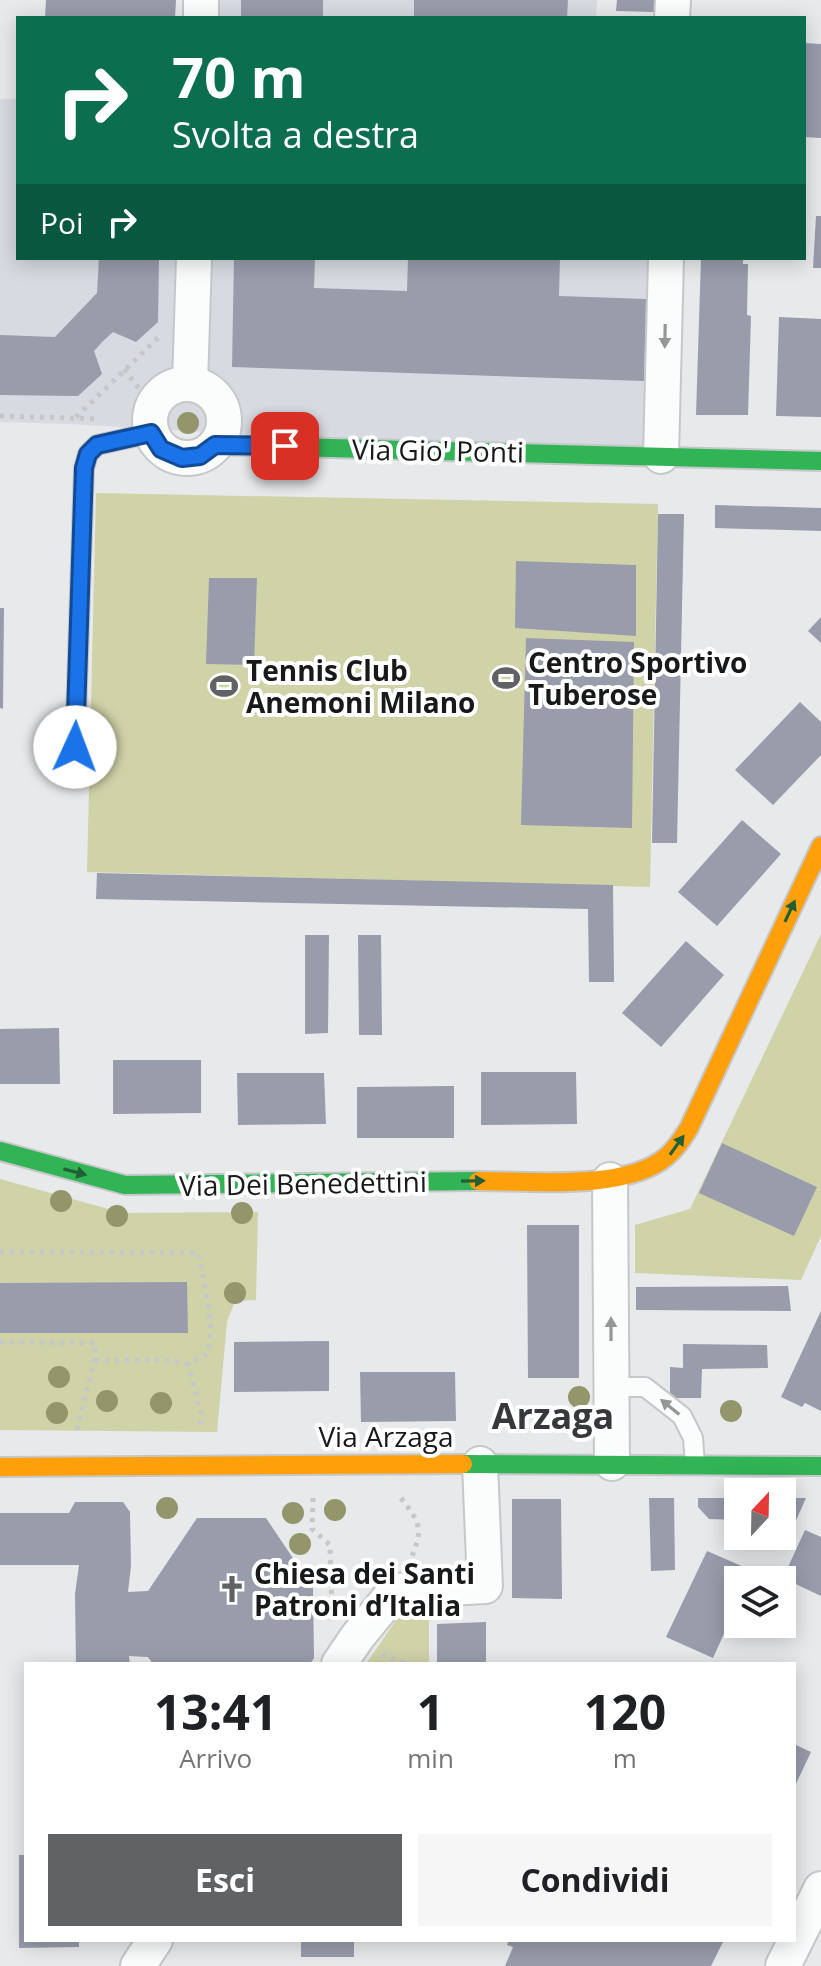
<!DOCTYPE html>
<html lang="it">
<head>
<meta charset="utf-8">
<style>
	body { margin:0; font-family:"Open Sans",sans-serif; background:#f6f6f6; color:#202124; height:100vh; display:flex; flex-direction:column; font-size:30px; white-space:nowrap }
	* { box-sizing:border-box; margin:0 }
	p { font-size:26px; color:#757577 }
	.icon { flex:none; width:44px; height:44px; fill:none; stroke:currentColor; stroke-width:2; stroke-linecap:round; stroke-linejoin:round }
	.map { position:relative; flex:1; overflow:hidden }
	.sheet { position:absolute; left:24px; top:1662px; width:772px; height:280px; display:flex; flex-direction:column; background:#fff; border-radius:0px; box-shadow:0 4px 20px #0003 }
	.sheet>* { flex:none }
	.banner { position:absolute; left:16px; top:16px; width:790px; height:244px; border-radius:0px; box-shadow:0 4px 20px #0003; background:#0b6e4f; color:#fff; overflow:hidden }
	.needle { width:52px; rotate:22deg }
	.buttons { position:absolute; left:724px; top:1478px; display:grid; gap:16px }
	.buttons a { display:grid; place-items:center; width:72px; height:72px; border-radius:0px; background:#fff; box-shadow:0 4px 20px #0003; font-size:40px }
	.pin { position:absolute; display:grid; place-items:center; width:68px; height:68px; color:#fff; margin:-34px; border-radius:16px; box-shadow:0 4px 12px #0006 }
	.me { position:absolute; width:88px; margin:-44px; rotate:2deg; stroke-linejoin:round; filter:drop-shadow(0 0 6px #0008) }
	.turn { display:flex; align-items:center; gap:28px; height:168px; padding:0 24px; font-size:36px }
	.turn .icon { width:104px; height:104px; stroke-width:2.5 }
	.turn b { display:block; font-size:56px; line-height:68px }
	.then { display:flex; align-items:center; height:76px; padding:0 24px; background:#0003; gap:16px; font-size:30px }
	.eta { display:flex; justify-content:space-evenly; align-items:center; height:136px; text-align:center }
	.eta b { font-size:48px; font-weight:700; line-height:56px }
	.cta { display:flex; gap:16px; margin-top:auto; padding:16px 24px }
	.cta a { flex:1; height:92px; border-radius:0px; background:#606263; color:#fff; font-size:32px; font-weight:700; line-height:92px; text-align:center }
	.cta a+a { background:#f6f6f6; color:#202124 }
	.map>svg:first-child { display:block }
	.built { fill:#d7dae1 }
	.green { fill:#d0d3a8 }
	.building { fill:#989cab }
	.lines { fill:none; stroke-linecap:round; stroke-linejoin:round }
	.lane-casing { stroke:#c6c7c9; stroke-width:22 }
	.street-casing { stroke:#c6c7c9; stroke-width:38 }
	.fast-casing { stroke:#c6c7c9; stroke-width:22 }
	.slow-casing { stroke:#c6c7c9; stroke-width:22 }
	.path { stroke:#c6c7c8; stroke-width:5; stroke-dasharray:4 6; stroke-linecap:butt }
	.lane { stroke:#fbfcfc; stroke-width:18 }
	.street { stroke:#fbfcfc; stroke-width:34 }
	.fast { stroke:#30b455; stroke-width:18 }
	.slow { stroke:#ff9f0a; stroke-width:18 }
	.tree { fill:#93956a }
	.oneway { fill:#959696 }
	.oneway2 { fill:#235f35 }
	.route-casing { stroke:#114b97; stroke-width:20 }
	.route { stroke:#1a73e8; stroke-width:14 }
	.labels { text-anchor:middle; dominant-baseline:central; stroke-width:8; stroke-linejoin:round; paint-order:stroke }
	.street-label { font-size:28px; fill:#18191a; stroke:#fff }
	.poi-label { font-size:28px; font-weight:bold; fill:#18191a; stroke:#fff; text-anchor:start }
	.district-label { font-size:36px; font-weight:bold; fill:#37383b; stroke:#fff }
</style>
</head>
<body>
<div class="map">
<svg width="821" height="1966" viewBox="0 0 821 1966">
	<rect width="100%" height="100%" fill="#e7e9eb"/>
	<g class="built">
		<path d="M214,0h383l-1,18h-382z"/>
		<path d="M0,99h18v159h661l-5,203 -602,-37 -72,-2z"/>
	</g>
	<g class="green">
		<path d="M96,493l562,11 -8,383 -563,-15z"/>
		<path d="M821,934v302l-20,44 -166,-7v-48l55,-16z"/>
		<path d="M0,1179l123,34 135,-1 -2,88 -21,1 -8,21 -10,110 -217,-2z"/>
		<path d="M429,1612v52h-63l35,-51z"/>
	</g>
	<g class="building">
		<path d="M46,0h130l-1,18h-130z"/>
		<rect x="241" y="0" width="82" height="18"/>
		<path d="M414,0h154l-1,18h-153z"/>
		<path d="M617,0h37v12l-38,-1z"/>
		<path d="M804,43l17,1v94l-17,-1z"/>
		<path d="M816,216h5v52h-8z"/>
		<path d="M99,258h60l-1,64 -22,20 -23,-10 -11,10 -8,9 8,23 -24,22 -78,-1v-60l55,2 42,-44z"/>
		<path d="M234,258h81l-1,30 93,3 1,-33h152l-1,38 87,3 -2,82 -412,-14z"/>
		<path d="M701,258h42v6h5l-1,51 4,1 -3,99h-52z"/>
		<path d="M779,317l42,2v98l-45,-1z"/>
		<path d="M715,505l106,3v23l-106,-3z"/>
		<path d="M658,514h26l-7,329h-25z"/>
		<path d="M516,561l120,4v71l-121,-8z"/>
		<path d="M209,578h48l-3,87 -48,-1z"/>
		<path d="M0,608h4l-1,101 -3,-1z"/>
		<path d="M821,617v26l-13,-12z"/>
		<path d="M526,638l108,4 -2,186 -111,-3z"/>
		<path d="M800,702l21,20v33l-48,50 -38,-35z"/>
		<path d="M742,820l39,34 -64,72 -39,-34z"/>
		<path d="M97,873l516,12 1,97h-25l-1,-73 -492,-10z"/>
		<path d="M305,935h24l-1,98 -23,1z"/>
		<path d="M358,935h23l1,100h-23z"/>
		<path d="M686,941l38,34 -63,72 -39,-34z"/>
		<path d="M59,1028l1,56h-60v-55z"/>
		<path d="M113,1060h88v53l-88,1z"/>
		<path d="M481,1072h95l1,52 -96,1z"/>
		<path d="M237,1073h87l2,51 -88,1z"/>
		<path d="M454,1086v52h-97v-51z"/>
		<path d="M722,1143l95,44 -23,49 -95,-43z"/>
		<path d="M527,1225h52v153h-51z"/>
		<path d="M187,1282l1,51h-188v-50z"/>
		<path d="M788,1286l3,25 -155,-1v-23z"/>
		<path d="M821,1311v100l-16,-8 -3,4 -21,-10z"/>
		<path d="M329,1341v50l-95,1v-50z"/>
		<path d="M683,1344l84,1 1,23 -66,1 -1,29h-25l-6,-5v-26l13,1z"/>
		<path d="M360,1372h95l1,49 -95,1z"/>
		<path d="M649,1498h25l1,72 -24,1z"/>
		<path d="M698,1498h40v22l-29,-1 -11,-12z"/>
		<path d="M782,1498h24l-12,27 -12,-5z"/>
		<path d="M512,1499h49l1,100 -50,-1z"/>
		<path d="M75,1502h48l7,10 1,54 -3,26 20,-1 49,-73h69l47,70 1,70 -4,6h-157l-5,-7 -19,-1 1,8h-54l-1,-70 4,-29h-79v-52h69z"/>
		<path d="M805,1530l16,7v59l-38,-18z"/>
		<path d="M707,1551l46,20 -4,9h-11v23l-25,55 -47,-21z"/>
		<path d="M486,1622v42h-49v-40z"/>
		<path d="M794,1744l17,8 -17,36z"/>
		<path d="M19,1855h7v85h53v7l-60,1z"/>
		<rect x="301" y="1940" width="53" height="17"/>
		<path d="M509,1940h215l-13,26h-206l8,-19 -6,-2z"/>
	</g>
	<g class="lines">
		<g class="lane-casing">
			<g id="lane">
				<path d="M75,747l9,-279 4,-14 9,-9 54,-12"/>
				<path d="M612,1387h33l37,29 11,22 2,27"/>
			</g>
		</g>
		<g class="street-casing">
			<g id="street">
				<path d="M201,18v-18"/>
				<path d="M672,18l1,-18"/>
				<circle cx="187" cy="421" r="37"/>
				<path d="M190,384l4,-126"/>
				<path d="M661,456l5,-198"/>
				<path d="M610,1180l2,283"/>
				<path d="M339,1664l19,-28 37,-45 90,-5 -5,-122"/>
				<path d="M138,1966l17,-26"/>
				<path d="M783,1966l38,-77"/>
			</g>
		</g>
		<g class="fast-casing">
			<g id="fast">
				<path d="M215,445l606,16"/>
				<path d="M0,1151l125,34 353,-4"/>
				<path d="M463,1464l358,2"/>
			</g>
		</g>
		<g class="slow-casing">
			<g id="slow">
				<path d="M478,1181c52,0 148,10 188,-24 10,-8 16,-18 23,-29l132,-282"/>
				<path d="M0,1467l463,-3"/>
			</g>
		</g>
		<g class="path">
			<path d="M124,369l16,21 17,8"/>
			<path d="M0,416l100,3"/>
			<path d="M76,417l85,-82"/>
			<path d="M0,1252l198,1c4,20 21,87 7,102 -4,4 -13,6 -17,9l13,50v17"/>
			<path d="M0,1342l95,1c0,32 -14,59 -18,90"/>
			<path d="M95,1361l75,-1 18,4"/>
			<path d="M313,1498l-1,31 18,16 2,67 -3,8"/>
			<path d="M401,1498c21,27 22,32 9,63"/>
			<path d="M382,1654l26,10"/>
		</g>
		<use href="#lane" class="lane"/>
		<use href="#street" class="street"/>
		<use href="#fast" class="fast"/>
		<use href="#slow" class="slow"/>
	</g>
	<g class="tree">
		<circle cx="188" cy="423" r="11"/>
		<circle cx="61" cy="1201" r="11"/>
		<circle cx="242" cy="1213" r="11"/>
		<circle cx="117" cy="1216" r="11"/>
		<circle cx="235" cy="1293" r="11"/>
		<circle cx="59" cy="1377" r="11"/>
		<circle cx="579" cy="1397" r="11"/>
		<circle cx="107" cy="1401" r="11"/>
		<circle cx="161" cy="1403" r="11"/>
		<circle cx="731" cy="1411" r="11"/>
		<circle cx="57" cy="1413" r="11"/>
		<circle cx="167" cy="1508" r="11"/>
		<circle cx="335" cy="1510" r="11"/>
		<circle cx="293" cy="1513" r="11"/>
		<circle cx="300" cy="1544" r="11"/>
	</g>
	<defs><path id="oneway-solid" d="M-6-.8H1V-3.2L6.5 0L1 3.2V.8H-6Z" transform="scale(2)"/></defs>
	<g class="oneway">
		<use href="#oneway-solid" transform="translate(665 336) rotate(91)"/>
		<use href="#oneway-solid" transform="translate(611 1329) rotate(-90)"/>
		<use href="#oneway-solid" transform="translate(670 1407) rotate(-141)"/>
	</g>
	<g class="oneway2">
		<use href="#oneway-solid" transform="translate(790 911) rotate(-65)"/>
		<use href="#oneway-solid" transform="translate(677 1145) rotate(-54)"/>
		<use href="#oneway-solid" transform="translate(75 1172) rotate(15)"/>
		<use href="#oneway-solid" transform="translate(473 1181) rotate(-1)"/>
	</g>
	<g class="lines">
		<g class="route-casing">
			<path id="route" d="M75,747l9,-279 4,-14 9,-9 54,-12 10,16 21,9 18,-2 15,-11 70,1"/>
		</g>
		<use href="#route" class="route"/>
	</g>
	<defs>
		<g id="stadium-bare" transform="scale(2.16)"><path d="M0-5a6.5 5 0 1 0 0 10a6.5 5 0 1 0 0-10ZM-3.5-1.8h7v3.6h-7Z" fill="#606263" stroke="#fff" stroke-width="2.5" paint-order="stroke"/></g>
		<g id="church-bare" transform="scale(2.16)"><path d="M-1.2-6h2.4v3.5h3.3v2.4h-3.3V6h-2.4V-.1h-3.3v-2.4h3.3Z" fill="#606263" stroke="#fff" stroke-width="2.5" paint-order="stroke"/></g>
	</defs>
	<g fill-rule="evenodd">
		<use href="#stadium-bare" x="506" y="678"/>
		<use href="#stadium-bare" x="224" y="686"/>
		<use href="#church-bare" x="232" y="1589"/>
	</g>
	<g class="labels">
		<g class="street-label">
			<text transform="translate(438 450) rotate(1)">Via Gio' Ponti</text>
			<text transform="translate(303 1183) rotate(-1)">Via Dei Benedettini</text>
			<text x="386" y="1436">Via Arzaga</text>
		</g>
		<g class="poi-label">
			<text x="528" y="662">Centro Sportivo<tspan x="528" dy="32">Tuberose</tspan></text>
			<text x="246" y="670">Tennis Club<tspan x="246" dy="32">Anemoni Milano</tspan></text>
			<text x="254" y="1573">Chiesa dei Santi<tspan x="254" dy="32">Patroni d’Italia</tspan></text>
		</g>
		<g class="district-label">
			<text x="553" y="1415">Arzaga</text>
		</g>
	</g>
</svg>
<div class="buttons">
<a><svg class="needle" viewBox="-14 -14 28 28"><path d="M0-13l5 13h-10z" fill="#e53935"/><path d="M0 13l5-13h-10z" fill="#757577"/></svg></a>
<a><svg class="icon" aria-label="layers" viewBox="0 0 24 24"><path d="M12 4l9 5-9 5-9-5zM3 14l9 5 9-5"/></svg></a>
</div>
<div class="pin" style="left:285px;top:446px;background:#d93025"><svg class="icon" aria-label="arrive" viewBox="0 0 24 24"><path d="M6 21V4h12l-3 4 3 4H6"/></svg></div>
<svg class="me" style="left:75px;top:747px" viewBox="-20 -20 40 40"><circle r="19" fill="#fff"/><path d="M0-13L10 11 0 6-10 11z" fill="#1a73e8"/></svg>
<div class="banner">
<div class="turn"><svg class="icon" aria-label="right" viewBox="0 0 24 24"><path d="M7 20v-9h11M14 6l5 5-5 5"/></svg><div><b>70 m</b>Svolta a destra</div></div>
<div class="then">Poi<svg class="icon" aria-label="right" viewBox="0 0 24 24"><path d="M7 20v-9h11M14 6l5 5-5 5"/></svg></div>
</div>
<section class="sheet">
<div class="eta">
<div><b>13:41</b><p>Arrivo</p></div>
<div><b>1</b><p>min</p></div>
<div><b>120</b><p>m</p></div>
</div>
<div class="cta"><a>Esci</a><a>Condividi</a></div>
</section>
</div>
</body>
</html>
